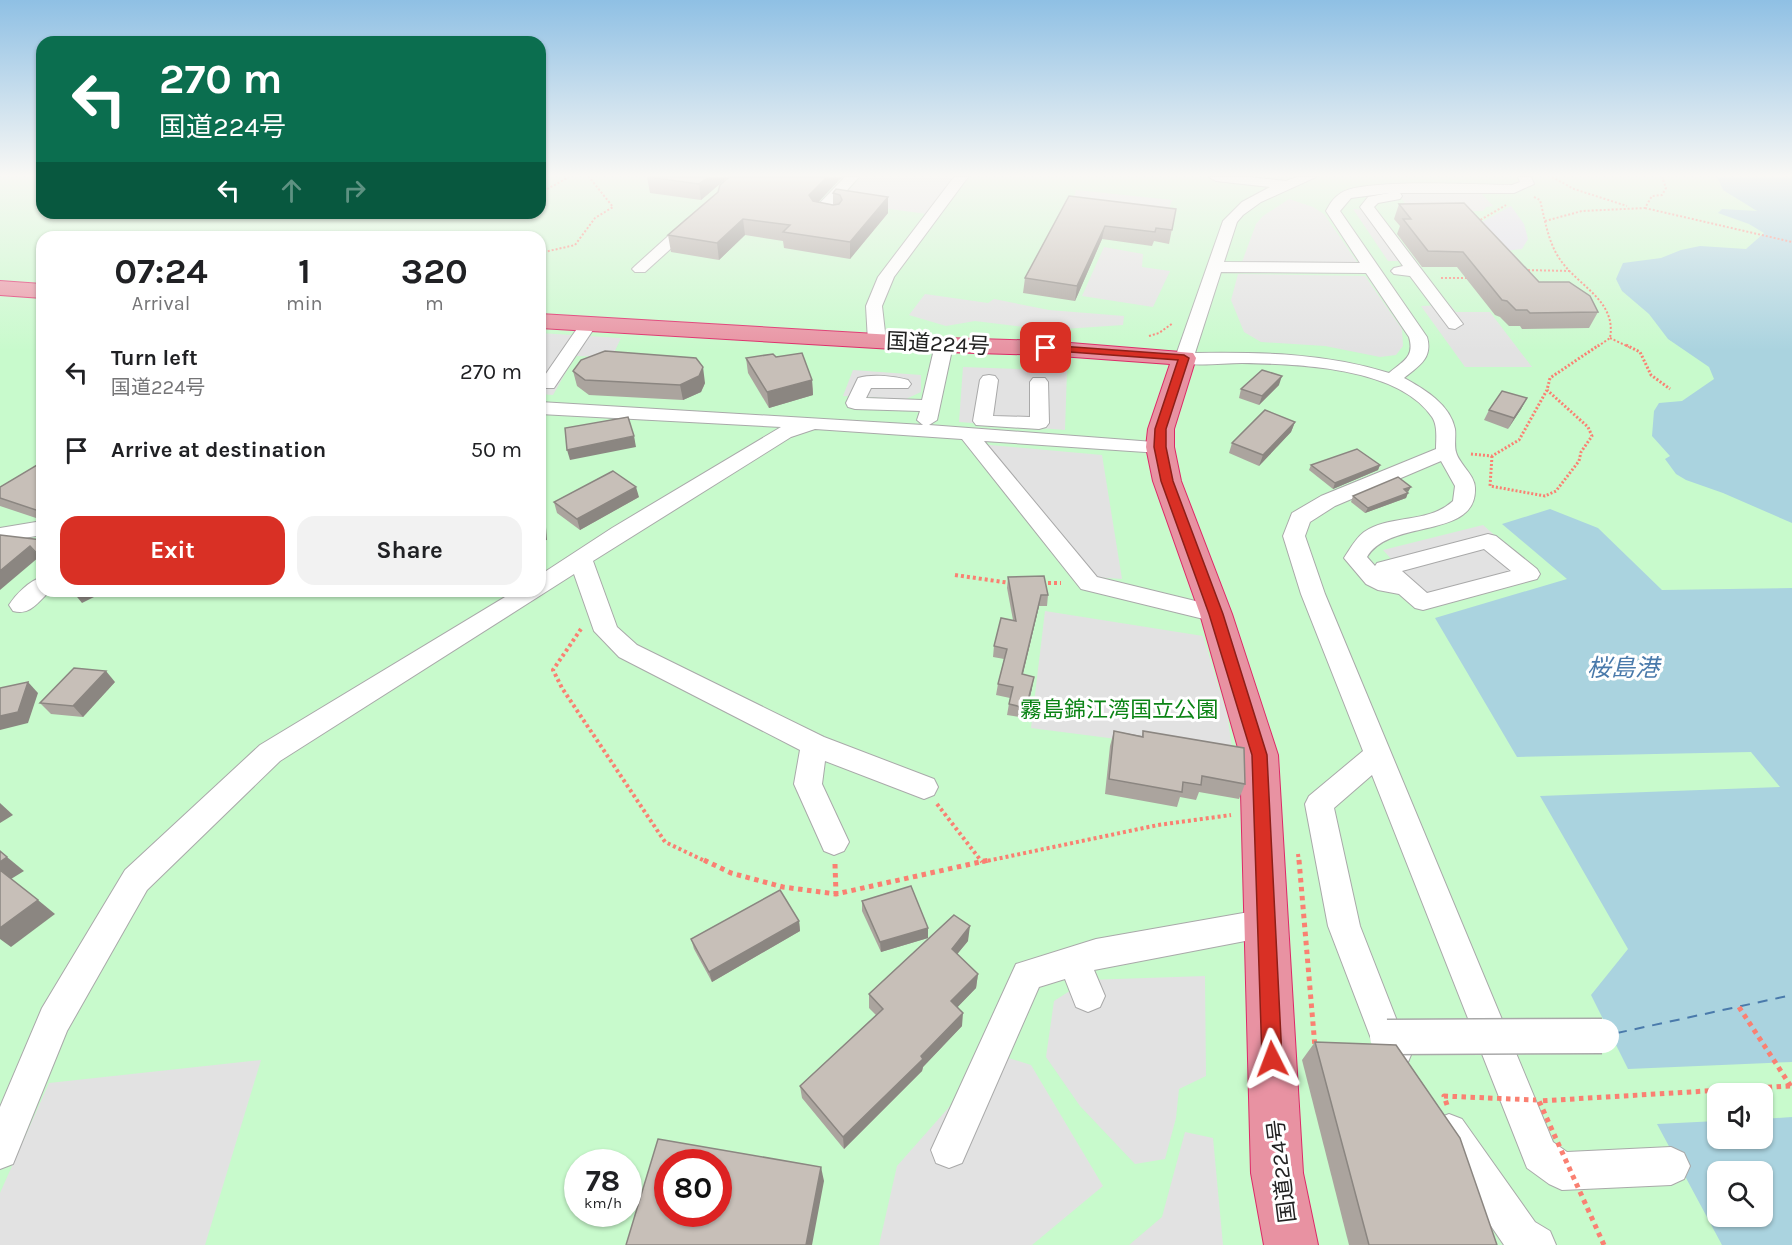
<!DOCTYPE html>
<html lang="en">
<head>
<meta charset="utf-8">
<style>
	body { margin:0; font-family:Karla,"Noto Sans JP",sans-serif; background:#f2f2f2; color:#202124; height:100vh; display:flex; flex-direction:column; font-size:22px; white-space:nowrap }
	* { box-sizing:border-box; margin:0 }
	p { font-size:20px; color:#757577 }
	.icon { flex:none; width:33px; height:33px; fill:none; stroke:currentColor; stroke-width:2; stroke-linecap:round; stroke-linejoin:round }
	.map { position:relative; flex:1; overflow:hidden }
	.details { position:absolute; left:36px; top:231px; width:510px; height:366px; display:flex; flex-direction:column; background:#fff; border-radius:18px; box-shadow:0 2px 4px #0004 }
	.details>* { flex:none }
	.banner { position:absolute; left:36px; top:36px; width:510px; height:183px; border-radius:18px; box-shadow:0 2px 4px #0004; background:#0b6e4f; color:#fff; overflow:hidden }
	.buttons { position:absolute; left:1707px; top:1083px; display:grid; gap:12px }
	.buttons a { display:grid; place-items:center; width:66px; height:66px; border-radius:12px; background:#fff; box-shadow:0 2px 4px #0004; font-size:30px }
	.speed { position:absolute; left:564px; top:1149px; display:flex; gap:12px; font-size:30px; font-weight:700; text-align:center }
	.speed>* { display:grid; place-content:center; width:78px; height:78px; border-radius:50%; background:#fff; box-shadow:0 2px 4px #0004; line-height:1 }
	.speed small { font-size:15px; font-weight:400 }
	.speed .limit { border:9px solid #d22; background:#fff; color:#111 }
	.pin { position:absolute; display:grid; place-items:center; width:51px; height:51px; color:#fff; margin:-26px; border-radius:12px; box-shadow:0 3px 9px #0006 }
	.me { position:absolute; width:66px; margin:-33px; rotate:357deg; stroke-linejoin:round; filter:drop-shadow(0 0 4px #0008) }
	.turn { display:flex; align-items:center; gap:21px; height:126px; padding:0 24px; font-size:27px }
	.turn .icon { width:78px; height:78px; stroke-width:2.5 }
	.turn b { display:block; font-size:42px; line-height:51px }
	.lanes { display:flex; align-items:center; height:57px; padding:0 24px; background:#0003; justify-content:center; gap:30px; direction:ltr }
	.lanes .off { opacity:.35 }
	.eta { display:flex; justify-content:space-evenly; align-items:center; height:102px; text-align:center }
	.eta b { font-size:36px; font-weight:700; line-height:42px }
	.cta { display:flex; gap:12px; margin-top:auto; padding:12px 24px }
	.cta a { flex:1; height:69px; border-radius:18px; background:#d93025; color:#fff; font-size:24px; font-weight:700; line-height:69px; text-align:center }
	.cta a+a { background:#f2f2f2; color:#202124 }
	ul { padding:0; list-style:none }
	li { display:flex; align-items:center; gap:18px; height:78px; padding:0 24px }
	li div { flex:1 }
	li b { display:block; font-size:22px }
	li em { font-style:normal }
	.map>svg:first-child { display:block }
	.park { fill:#c8facc; fill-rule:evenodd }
	.parking { fill:#e2e2e2 }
	.plaza { fill:#dddde8 }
	.water { fill:#aad3df; fill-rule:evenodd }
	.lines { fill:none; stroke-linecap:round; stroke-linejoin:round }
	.ferry { stroke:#4a7aab; stroke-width:2; stroke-dasharray:10 8; stroke-linecap:butt }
	.minor-casing { stroke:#a9a9a9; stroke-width:2 }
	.highway-casing { stroke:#dc2a67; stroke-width:2 }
	.path-far3 { stroke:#fa8072; stroke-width:2; stroke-dasharray:2 2; stroke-linecap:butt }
	.path-far2 { stroke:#fa8072; stroke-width:3; stroke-dasharray:2 2; stroke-linecap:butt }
	.path-far1 { stroke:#fa8072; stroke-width:4; stroke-dasharray:3 3; stroke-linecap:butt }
	.path { stroke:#fa8072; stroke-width:5; stroke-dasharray:4.5 4.5; stroke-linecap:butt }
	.minor { fill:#fff; fill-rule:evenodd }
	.highway { fill:#e892a2; fill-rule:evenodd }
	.minor-bridge-casing { stroke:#a9a9a9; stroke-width:37; stroke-linecap:butt }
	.path-bridge { stroke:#fa8072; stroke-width:5; stroke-dasharray:4.5 4.5; stroke-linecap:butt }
	.minor-bridge { stroke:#fff; stroke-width:34 }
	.wall { fill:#aba49e }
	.shaded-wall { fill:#8b8681 }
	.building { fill:#c7bfb8; stroke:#8b8681; stroke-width:1.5; fill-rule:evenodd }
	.route { fill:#d93025; stroke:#8d1f18; stroke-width:1.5 }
	.labels { text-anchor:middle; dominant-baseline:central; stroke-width:6; stroke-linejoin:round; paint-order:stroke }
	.street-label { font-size:22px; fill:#222; stroke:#fff }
	.park-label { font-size:22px; fill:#0c8416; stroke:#fff }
	.water-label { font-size:24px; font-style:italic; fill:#4a7aab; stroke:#fff }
</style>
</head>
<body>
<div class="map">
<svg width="1792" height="1245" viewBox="0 0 1792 1245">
	<rect width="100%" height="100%" fill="#f2efe9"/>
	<path class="park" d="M0,177h42v36h498v-36h1252v1068h-1792zM42,237h498v354h-498zM1718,1094h44v44h-44zM578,1162h50v52h-50zM668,1162h50v52h-50zM1718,1172h44v44h-44z"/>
	<g class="parking">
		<path d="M861,177h94l-28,37 -89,-12z"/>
		<path d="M1076,190l96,10 -6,18 -95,-11z"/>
		<path d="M1397,192l84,1 12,13 -7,1 -3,4h-73z"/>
		<path d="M1289,199l24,8 11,7 33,48h-115l14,-38 7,-8z"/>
		<path d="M1353,209l15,1 38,51h-18z"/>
		<path d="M1104,247l39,7 -1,13 28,4 -17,36 -71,-11z"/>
		<path d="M1238,274l127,2 37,53 1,17 -7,9 -16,2 -55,-11 -64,-4 -17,-10 -13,-32z"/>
		<path d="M925,294l63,9 6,-4 55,11 75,6 -1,9 -74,5 -74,-9 -29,5 -37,-11z"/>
		<path d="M1450,305l6,7h34l42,55h-67l-44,-61z"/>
		<path d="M540,333l81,5 -9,19 -37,-1 -22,39 -13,-1z"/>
		<path d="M963,367l104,4 -2,59 -106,-8z"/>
		<path d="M853,370l68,5v17l-15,7 -63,-3z"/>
		<path d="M968,443l134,12 20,124 -45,-3z"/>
		<path d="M1483,525l57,50 -106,31 -51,-56z"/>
		<path d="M1045,611l158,25 24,78 6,40 -202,-26z"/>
		<path d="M1205,976l1,100 -27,13 -3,29 -11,41 -30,5 -55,-58 -34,-49 8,-56 33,-21z"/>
		<path d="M996,1054l35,11 72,121 -71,59h-153l18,-79z"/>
		<path d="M261,1060l-56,185h-205v-52l49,-110z"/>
		<path d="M1185,1132l28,6 10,107h-94l33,-28z"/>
	</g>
	<path class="plaza" d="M1511,206l13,18 4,15 -6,10 -18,2 -24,-28z"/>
	<g class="water">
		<path d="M1717,177h75v346l-69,-30 -37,-13 -10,-6 -11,-15 5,-3 -18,-20 2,-25 5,-8 23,-2 32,-22 -5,-12 -41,-28 -19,-25 -27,-23 -6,-12 7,-16 38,-5 20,-8 19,-4 46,3 18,-16 -15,-9 -31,-11 4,-4 35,2 -34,-21z"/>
		<path d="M1550,509l48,19 64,62 130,-2v474l-164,7 -37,-74 37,-46 -88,-153 240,-9 -29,-35 -234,5 -82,-139 132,-39 -65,-55z"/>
		<path d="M1792,1117v128h-70l-65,-121 60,-3 1,17h44l1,-19zM1718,1172h44v44h-44z"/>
	</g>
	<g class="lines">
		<path class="ferry" d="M1617,1033l175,-38"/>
		<g class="minor-casing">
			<g id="minor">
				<path d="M845,177h14l-30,33 10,2 2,3 -2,3 -5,1 -20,-4 -2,-3 2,-3z"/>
				<path d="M954,177h14l-74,100 -12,29 4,35 -3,4h-12l-3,-4 -2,-35 12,-29z"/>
				<path d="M1209,177h40l37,4 11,-4h19l-55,25 -18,13 -6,7 -13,40 136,1 -34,-52c4,-7 7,-13 15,-18 24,-15 137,-8 171,-8l8,-3 -2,-5h13l3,7 -20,9h-114l2,3 -2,3 -22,4 -4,4 89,117 -8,5 -6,-1 -39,-52 -16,-2 -3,-3 3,-3 9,-2 -43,-59 8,-10 21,-4 -38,5 -11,13 87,126c6,21 -8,29 -23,41 20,11 46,26 51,51 1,7 -1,16 1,23 3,12 19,23 19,36 2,52 -85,30 -108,69l8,9 2,-3 111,-29 8,2 41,33 3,5 -3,5 -114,31 -8,-2 -16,-14 -21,-4 -12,-6 -22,-26c6,-9 11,-19 20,-26 27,-18 64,-8 89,-31l2,-15 -14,-25 -106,45 -25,16 -5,14 20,58 228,548 14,10 104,-5 13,6 6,13 -6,13 -13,6 -109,5 -13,-6 -22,-16 -155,-393 -38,33 26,118 39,100 14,24 -5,12 -12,5 -12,-5 -9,-13 -47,-123 -23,-122 4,-8 54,-45 -62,-157 -18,-58 9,-23 29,-17 115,-47c0,-10 2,-23 -4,-32 -34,-50 -134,-53 -190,-54 -20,0 -44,4 -64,-1l-3,-4 48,-137 19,-19 28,-15 -54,-6zM1221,272l145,1 43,64c6,20 -6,24 -20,36 -63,-20 -129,-21 -194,-20zM1484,549l27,22 -84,22 -25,-22z"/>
				<path d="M692,218l7,4 -2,3 -52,47h-10l-3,-3 3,-3 52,-47z"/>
				<path d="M589,319l8,5 -43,64h-14v-10h3l40,-58z"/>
				<path d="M944,340l6,1 3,4 -16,75 -8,5 238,18 3,4 -3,4 -7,2 -176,-12 113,136 127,31 4,6 -4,6 -8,2 -135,-33 -119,-150 -147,-10 -24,8 -198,124 24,66 20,18 187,92 110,42 4,8 -4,8 -10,4 -99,-38 -3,23 27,58 -5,9 -10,4 -10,-4 -30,-67 6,-34 -181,-93 -25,-26 -20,-57 -294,187 -133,129 -80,141 -54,133 -13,5v-62l42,-99 83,-138 135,-125 255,-154h25v-16l72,-47 169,-101 -241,-13v-12l383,23 -6,-5 3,-9 -65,-2 -7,-2 -2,-4 12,-25c14,-4 36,-2 50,2l3,4 -3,4h-37l-5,10 56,2 13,-55 3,-4z"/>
				<path d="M989,375l6,1 3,4 -5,36 37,1v-35l3,-4h12l3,4 1,41 -3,4 -7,2 -63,-4 -3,-4 7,-41 3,-4z"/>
				<path d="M42,521v14l-42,7v-14z"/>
				<path d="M42,577v14h8c-12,11 -20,25 -37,20l-4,-6c7,-11 20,-24 33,-28z"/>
				<path d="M1266,909l11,4 5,10 -5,10 -11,4 -172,33 11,26 -5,11 -12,5 -12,-5 -11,-28 -26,8 -77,176 -13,5 -13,-5 -5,-13 85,-186 80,-25z"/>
				<path d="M1449,1114l13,5 73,103 15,9 6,14h-52l-68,-100 -5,-13 5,-13z"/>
			</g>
		</g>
		<g class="highway-casing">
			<g id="highway">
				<path d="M0,281l42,3v14l-42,-3z"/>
				<path d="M540,314l404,24 102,3 147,12 3,5 -22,71v18l7,34 51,133 46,141 25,418 15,72h-54l-13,-72 -11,-418 -40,-141 -47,-133 -7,-34 2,-18 22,-65 -124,-9 -102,-3 -404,-24z"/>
			</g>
		</g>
		<g class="path-far3">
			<path d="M1552,177l22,12 53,17"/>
			<path d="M540,193l29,-16"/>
			<path d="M1534,197l6,3c5,20 8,41 19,58 18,28 58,42 51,80l-13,9"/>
			<path d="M1645,208l147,34"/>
			<path d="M1545,221l37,-10 63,-3 7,-12 10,-1 4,-7 -4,-11"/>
			<path d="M1477,222l29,-17"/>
			<path d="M540,253l35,-8 20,-27 18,-11 -24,-30"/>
			<path d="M1524,270l46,1"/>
			<path d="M1441,278h28"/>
			<path d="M1149,336l10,-3 14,-10"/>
			<path d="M1610,338l19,9"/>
		</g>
		<g class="path-far2">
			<path d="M1626,345l14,7 11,23 19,14"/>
			<path d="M1471,454l21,2 27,-16 28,-50 3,-12 49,-33"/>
			<path d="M1492,456l-2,30 55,10 11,-5 23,-30 2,-9 11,-16 -4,-9 -41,-37"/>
		</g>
		<g class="path-far1">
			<path d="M955,575l55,8"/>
			<path d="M1042,583h19"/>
			<path d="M581,629l-28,41 9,18 103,154 42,20"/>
			<path d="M937,804l45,58"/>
			<path d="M1298,854l1,8"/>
			<path d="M982,862l176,-37 73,-10"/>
		</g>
		<g class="path">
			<path d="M704,860l27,13 52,14 53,7 153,-34"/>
			<path d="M1299,860l16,187"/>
			<path d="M835,864l1,30"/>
			<path d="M1739,1007l53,81"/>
			<path d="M1447,1105l-3,-9 44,2"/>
		</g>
		<use href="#minor" class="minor"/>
		<use href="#highway" class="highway"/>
		<g class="minor-bridge-casing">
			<path id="minor-bridge" d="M1387,1037l215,-1"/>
		</g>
		<g class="path-bridge">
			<path d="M1488,1098l48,2"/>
			<path d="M1604,1245l-65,-144 251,-15"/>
		</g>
		<use href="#minor-bridge" class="minor-bridge"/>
	</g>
	<g class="wall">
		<path d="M647,177h81l-27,23 -51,-7z"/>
		<path d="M842,177l-24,25 15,3v-12l55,4v16l-38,46 -66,-11 -1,-7 -38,-6 -26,25 -48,-8 -3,-17 50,-43z"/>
		<path d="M1069,196l107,13 -7,35 -15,-3 -2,5 -50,-7 -27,62 -52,-8 2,-15z"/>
		<path d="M1399,204l140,78 59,30 -9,16 -67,1 -2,-3h-11l-9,-9 -5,-2 -38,-48h-35l-25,-33 3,-8 -6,-7z"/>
		<path d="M776,357l36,23 1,15 -44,13 -21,-35 -2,-15z"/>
		<path d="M573,371l132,12 -4,9 -18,8 -94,-5 -12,-9z"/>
		<path d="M1279,385l-20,20 -20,-7 2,-9z"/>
		<path d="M1527,398l-6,11 -13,20 -24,-9 5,-10z"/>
		<path d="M1295,422l-4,10 -32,34 -30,-13 3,-10z"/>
		<path d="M42,462v58l-42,-14v-19z"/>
		<path d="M1311,465h69l-2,5 -45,19 -24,-19z"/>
		<path d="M1408,492l-2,6 -41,15 -14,-11 2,-6z"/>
		<path d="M639,497l-59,33 -23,-17 -3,-11z"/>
		<path d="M1008,577l40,18 -1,11h-8l-16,68 9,14 -7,30 -18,-3 3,-17 -14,-3 2,-11 6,-25 -11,-2 1,-11 19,-26 -6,-32z"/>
		<path d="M115,682l-32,35 -32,-3 -11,-11z"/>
		<path d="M1114,731l28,5 1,-5 102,53 -6,15 -40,-7 -3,8 -16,-3 -3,10 -72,-13 5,-48z"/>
		<path d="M862,901l66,27v10l-47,14 -19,-41z"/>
		<path d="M799,921l1,10 -88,51 -18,-33 -3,-10z"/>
		<path d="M968,941l-11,13 21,20 -2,14 -19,19 5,19 -39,41 -1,4 -78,78 -42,-51 -2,-12 76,-71 -7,-7v-14z"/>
		<path d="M1315,1042l182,203h-148l-47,-185z"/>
	</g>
	<g class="shaded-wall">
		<path d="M708,177h20l-27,23 -2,-16z"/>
		<path d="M827,177h15l-32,34 -1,-16z"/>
		<path d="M888,197v16l-38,46v-17z"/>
		<path d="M743,219l2,16 -26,25 -2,-17z"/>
		<path d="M1105,226l-3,13 -27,62 2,-15z"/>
		<path d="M703,367l2,16 -4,9 -18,8 -3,-15z"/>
		<path d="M1282,376l-3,9 -20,20 3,-9z"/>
		<path d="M812,380l1,15 -44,13 -2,-16z"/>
		<path d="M1527,398l-6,11 -13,20 6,-11z"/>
		<path d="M1295,422l-4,10 -32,34 4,-11z"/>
		<path d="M542,430l3,10 -5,2v-11z"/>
		<path d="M634,436l2,11 -66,13 -3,-10z"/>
		<path d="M1380,465l-2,5 -45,19 2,-6z"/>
		<path d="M636,487l3,10 -59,33 -3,-11z"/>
		<path d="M1411,487l-3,5 -4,-3z"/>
		<path d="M1408,493l-2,5 -41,15 3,-5z"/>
		<path d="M542,504l3,10 2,26 -7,1z"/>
		<path d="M30,546l9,11 -39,33v-19z"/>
		<path d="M76,591h30l-24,12 -9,-11z"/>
		<path d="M1041,595l-2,11 -19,79 2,-11z"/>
		<path d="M106,671l9,11 -32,35 -10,-11z"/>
		<path d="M1034,677l-2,11 -7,30 1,-10z"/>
		<path d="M28,682l10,11 -10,30 -28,7v-14z"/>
		<path d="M0,803l13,12 -13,8z"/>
		<path d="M7,857l17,14 -13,8 -11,-9v-8z"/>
		<path d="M38,900l17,14 -44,33 -11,-8v-11z"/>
		<path d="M799,921l1,10 -88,51 -3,-10z"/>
		<path d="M970,926l-2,15 -18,22 2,-14z"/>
		<path d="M928,928v10l-47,14 -1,-10z"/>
		<path d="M978,974l-2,14 -26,27 1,-14z"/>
		<path d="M963,1013l-1,13 -39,41 -1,4 -78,78 -1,-12z"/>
		<path d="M821,1167l3,14 -12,64h-6z"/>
	</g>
	<g class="building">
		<path d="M647,177h61l-9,7z"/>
		<path d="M729,177h98l-18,18 4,6 20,4 6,-1 3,-4 -2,-5 -7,-2 3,-4 52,8 -38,45 -67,-10 7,-7 -47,-6 -26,24 -49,-8 50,-43 2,-7z"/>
		<path d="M1069,196l107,13 -4,21 -16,-2 -1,4 -50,-6 -28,60 -52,-8z"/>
		<path d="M1464,203l75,79h30l21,14 8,16 -68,1 -3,-3h-11l-9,-9 -5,-1 -39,-48 -35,-1 -25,-32h8l-12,-15z"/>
		<path d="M605,351l91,7 7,9 -4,9 -19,9 -95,-5 -12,-9 8,-11z"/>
		<path d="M802,353l10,27 -45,12 -21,-34 27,-4 3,3z"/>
		<path d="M1262,370l20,6 -20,20 -21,-7z"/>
		<path d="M1502,391l25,7 -13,20 -25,-8z"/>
		<path d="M1265,410l30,12 -32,33 -31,-12z"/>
		<path d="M628,417l6,19 -67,14 -2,-22z"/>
		<path d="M1357,449l23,16 -45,18 -24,-18z"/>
		<path d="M42,462v50l-42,-14v-11z"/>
		<path d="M613,471l23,16 -59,32 -23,-17z"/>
		<path d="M1398,477l13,10 -7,2 4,4 -40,15 -15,-12z"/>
		<path d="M540,504h2l1,25 -3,1z"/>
		<path d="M0,535l42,5v19l-12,-13 -30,25z"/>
		<path d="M1044,576l4,19h-7l-19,79 12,3 -8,31 -17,-4 4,-17 -15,-3 9,-35 -13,-3 7,-28 15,3 -8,-44z"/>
		<path d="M74,668l32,3 -33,35 -33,-3z"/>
		<path d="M28,682l-10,30 -18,4v-28z"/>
		<path d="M1114,731l29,6v-6l101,17 1,36 -43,-8 -1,9 -18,-3 -1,10 -73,-13z"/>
		<path d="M0,851l7,6 -7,5z"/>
		<path d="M0,870l38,30 -38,28z"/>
		<path d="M911,886l17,42 -48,14 -18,-41z"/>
		<path d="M780,890l19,31 -90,51 -18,-33z"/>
		<path d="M954,915l16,11 -18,23 26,25 -27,27 12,12 -42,43 2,3 -80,78 -43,-51 83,-77 -14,-15z"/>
		<path d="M1315,1042l81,3 64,93 37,107h-128z"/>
		<path d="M658,1139l163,28 -15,78h-180zM668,1162h50v52h-50z"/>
	</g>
	<linearGradient id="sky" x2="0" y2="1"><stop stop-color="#8fc0e4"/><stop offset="0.5" stop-color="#f9f8f5"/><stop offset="1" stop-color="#f9f8f5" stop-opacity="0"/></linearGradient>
	<rect width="1792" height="351" fill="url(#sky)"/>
	<path class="route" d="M1046,345l138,10 5,3 -23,71v18l7,34 50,133 44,141 15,304 -3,7 -7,3 -7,-3 -3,-7 -10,-304 -43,-141 -48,-133 -7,-34 1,-18 23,-69 -135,-10 -2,-2z"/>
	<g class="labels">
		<g class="street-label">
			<text transform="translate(938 344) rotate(3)">国道224号</text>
			<text transform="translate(1282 1171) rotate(-97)">国道224号</text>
		</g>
		<g class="park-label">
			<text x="1119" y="710">霧島錦江湾国立公園</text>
		</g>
		<g class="water-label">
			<text x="1623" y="668">桜島港</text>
		</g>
	</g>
</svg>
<div class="buttons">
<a><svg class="icon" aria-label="sound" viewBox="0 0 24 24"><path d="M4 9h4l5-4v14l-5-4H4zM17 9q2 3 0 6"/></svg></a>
<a><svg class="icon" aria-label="search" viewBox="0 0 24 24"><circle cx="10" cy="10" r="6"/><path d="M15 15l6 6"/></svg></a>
</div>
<div class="speed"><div>78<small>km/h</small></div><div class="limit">80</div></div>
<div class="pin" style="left:1046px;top:348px;background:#d93025"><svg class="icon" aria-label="arrive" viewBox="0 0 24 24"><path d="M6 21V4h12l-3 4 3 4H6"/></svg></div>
<svg class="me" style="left:1272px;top:1059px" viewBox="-20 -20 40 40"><path d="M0-17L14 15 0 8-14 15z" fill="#d93025" stroke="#fff" stroke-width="4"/></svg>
<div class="banner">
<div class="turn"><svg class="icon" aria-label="left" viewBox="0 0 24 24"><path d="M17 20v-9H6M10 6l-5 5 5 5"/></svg><div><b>270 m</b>国道224号</div></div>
<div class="lanes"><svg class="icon" aria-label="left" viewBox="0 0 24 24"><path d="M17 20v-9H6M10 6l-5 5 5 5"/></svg><svg class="icon off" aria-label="ahead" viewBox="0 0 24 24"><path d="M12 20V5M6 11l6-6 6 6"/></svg><svg class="icon off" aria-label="right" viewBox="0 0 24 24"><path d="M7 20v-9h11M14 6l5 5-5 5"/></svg></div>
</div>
<section class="details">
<div class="eta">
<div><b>07:24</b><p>Arrival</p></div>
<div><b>1</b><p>min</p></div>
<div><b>320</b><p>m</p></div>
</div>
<ul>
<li><svg class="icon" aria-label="left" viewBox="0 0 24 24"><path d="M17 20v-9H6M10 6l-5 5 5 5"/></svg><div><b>Turn left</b><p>国道224号</p></div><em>270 m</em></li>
<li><svg class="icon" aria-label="arrive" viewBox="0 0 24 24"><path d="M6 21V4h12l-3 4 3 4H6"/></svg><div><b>Arrive at destination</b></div><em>50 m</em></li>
</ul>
<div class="cta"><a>Exit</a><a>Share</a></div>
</section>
</div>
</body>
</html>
